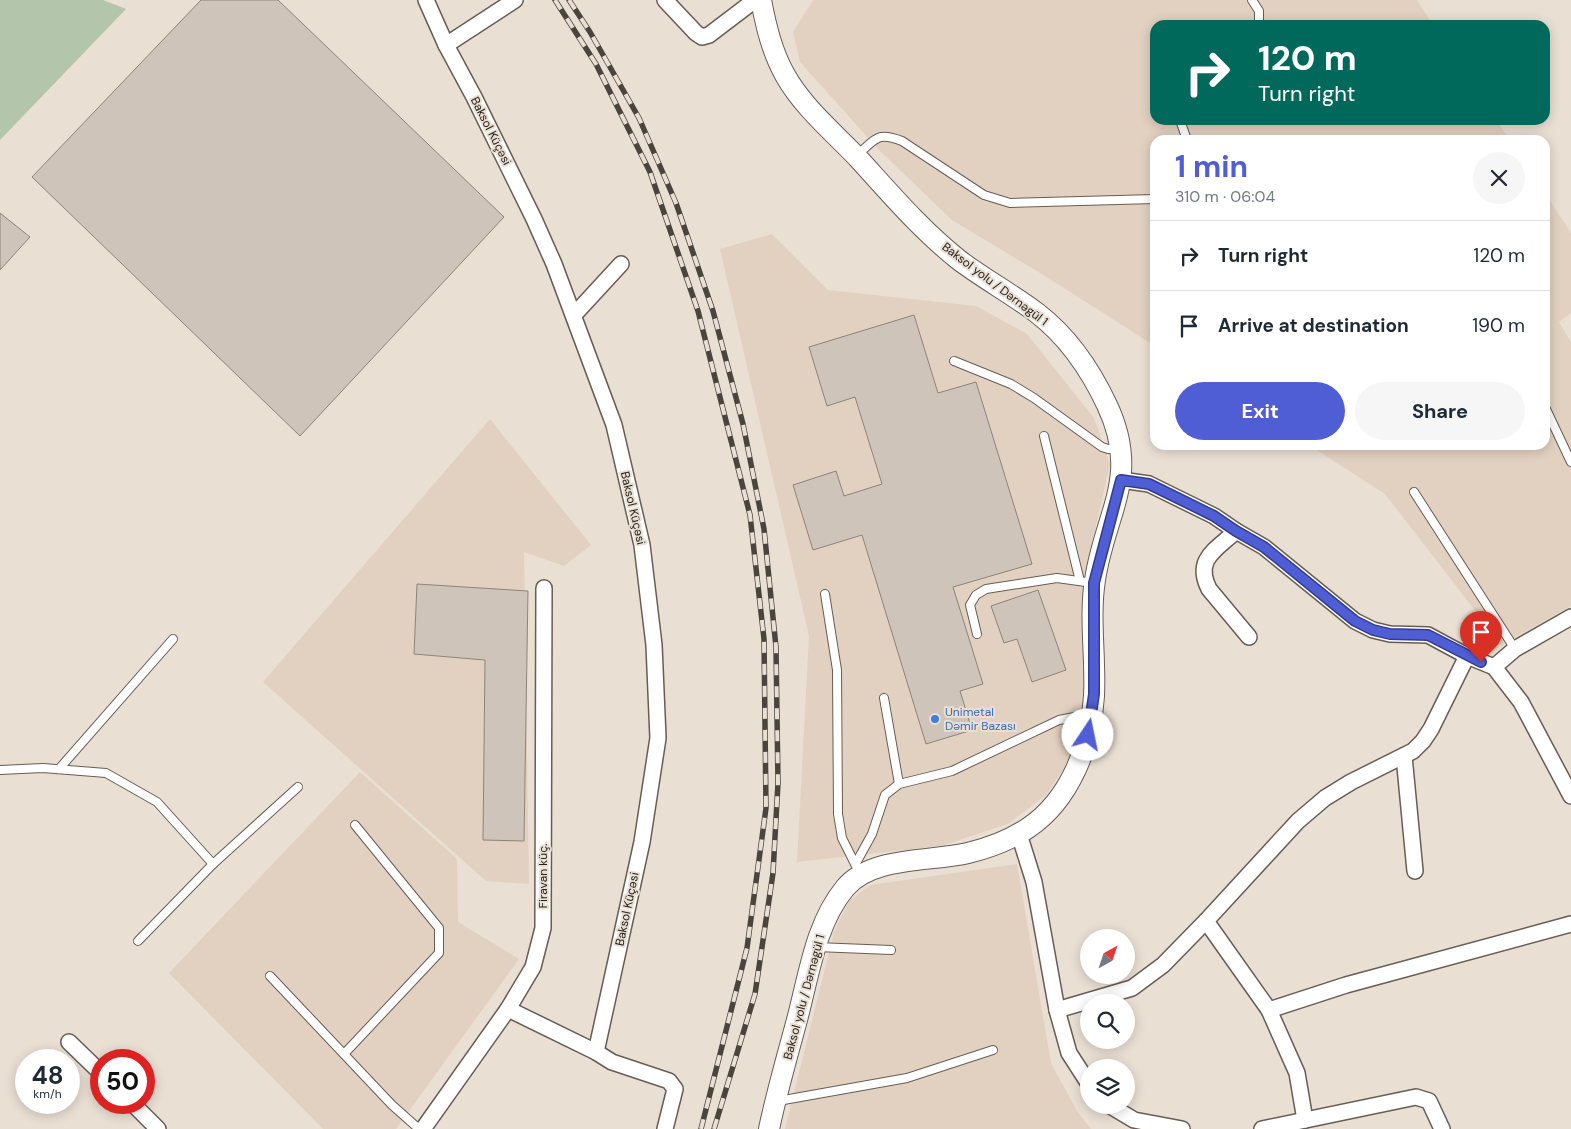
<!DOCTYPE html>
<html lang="en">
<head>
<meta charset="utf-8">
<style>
	body { margin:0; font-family:"DM Sans",sans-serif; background:#f6f6f7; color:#1f2937; height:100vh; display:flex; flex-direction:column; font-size:19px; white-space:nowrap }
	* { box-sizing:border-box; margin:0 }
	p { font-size:16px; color:#747a83 }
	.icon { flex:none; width:28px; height:28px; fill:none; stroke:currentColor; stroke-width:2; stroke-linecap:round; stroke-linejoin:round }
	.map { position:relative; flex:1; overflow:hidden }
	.side { position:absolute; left:1150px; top:135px; width:400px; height:315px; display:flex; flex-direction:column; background:#fff; border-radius:15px; box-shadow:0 2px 12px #0003 }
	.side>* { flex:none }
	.top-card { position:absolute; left:1150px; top:20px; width:400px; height:105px; border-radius:15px; box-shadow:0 2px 12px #0003; background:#00695c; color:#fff; overflow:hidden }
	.needle { width:32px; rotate:40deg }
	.controls { position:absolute; left:1080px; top:929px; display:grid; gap:10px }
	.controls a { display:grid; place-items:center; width:55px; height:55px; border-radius:50%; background:#fff; box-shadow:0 2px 12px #0003; font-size:25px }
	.speed { position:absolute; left:15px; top:1049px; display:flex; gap:10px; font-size:25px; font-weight:700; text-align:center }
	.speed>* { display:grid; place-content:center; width:65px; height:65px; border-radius:50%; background:#fff; box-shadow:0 2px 12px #0003; line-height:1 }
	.speed small { font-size:12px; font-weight:400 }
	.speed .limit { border:8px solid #d22; background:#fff; color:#111 }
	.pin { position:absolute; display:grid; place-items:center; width:42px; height:42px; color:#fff; margin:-51px -21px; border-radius:50% 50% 50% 0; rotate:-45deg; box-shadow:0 0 5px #0007 }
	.pin .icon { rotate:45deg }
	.me { position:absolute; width:55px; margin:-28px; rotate:11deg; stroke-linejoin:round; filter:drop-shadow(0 0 4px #0008) }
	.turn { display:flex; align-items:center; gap:18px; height:105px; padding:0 25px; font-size:22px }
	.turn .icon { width:65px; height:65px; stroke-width:2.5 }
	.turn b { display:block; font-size:35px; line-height:42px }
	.round { display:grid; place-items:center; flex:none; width:52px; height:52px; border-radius:26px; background:#f6f6f7 }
	.summary { display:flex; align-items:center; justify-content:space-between; height:85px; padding:0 25px }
	h1 { font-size:30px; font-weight:700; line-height:38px; color:#4f5ed4 }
	.primary-button { display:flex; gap:10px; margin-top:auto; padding:10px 25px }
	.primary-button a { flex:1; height:58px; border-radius:30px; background:#4f5ed4; color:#fff; font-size:20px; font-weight:700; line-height:58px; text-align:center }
	.primary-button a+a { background:#f6f6f7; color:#1f2937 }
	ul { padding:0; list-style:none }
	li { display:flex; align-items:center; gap:15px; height:70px; padding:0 25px; border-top:1px solid #e0e1e3 }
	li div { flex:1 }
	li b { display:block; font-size:19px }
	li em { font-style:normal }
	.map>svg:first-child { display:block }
	.built { fill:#e2d1c1 }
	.green { fill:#b3c6ab }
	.building { fill:#cfc4b9; stroke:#8d8379 }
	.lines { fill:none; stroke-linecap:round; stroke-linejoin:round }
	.service-casing { stroke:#675d54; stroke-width:10 }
	.minor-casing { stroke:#675d54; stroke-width:18 }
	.secondary-casing { stroke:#675d54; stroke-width:22 }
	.service { stroke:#fff; stroke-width:8 }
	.minor { stroke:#fff; stroke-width:15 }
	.secondary { stroke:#fff; stroke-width:20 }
	.rail-casing { stroke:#4a443f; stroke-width:5.5 }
	.rail { stroke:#eadfd3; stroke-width:4; stroke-dasharray:11; stroke-linecap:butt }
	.route-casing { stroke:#333d8a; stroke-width:12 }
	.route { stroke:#4f5ed4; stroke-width:9 }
	.shop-dot { fill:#3f7fe0; stroke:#eadfd3; stroke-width:2 }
	.labels { text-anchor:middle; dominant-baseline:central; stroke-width:4; stroke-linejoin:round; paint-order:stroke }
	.street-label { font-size:12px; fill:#26221e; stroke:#eadfd3 }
	.shop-label { font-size:12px; fill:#366cbe; stroke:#eadfd3; text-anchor:start }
</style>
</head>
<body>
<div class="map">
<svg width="1571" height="1129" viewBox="0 0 1571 1129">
	<rect width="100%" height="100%" fill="#eadfd3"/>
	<g class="built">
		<path d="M813,0h604l16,25h-278v95h341l14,20h-355v206l-110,-70 -93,-56 -73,-70 -79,-88 -7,-30z"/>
		<path d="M1545,193l26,40v80l-12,9 12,20v264l-71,40 -23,-33 -92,-119 -76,-49h236z"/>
		<path d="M772,234l56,56 148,16 51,28 67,84 16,46 -24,106 -1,130 -10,52 -29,43 -38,29 -67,22 -144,16 12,-226 -89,-387z"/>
		<path d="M490,419l101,126 -27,21 -40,-14 5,332 -43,-3 -223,-199z"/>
		<path d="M360,772l97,87 1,63 61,37 -123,170h-73l-154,-156z"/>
		<path d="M1017,864l34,199 26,48 14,18h-306l49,-197 15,-31 21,-16z"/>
	</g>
	<path class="green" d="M0,0h103l23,9 -126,131z"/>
	<g class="building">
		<path d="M201,0h77l226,217 -204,219 -268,-259z"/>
		<path d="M0,213l30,24 -30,33z"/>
		<path d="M914,315l24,78 38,-11 56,182 -79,23 30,97 -23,7 12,39 -46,14 -64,-209 -49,15 -20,-65 43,-14 8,25 38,-12 -27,-87 -28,9 -18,-59z"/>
		<path d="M417,584l111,7 -4,250 -41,-1 2,-180 -71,-6z"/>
		<path d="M1038,590l28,80 -34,12 -15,-43 -13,4 -13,-37z"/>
	</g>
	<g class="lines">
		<g class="service-casing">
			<g id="service">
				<path d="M1252,0l7,11v14"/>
				<path d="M1180,120l7,20"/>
				<path d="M857,155c19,-16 20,-24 45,-14l82,54 26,8 145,-4"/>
				<path d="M954,361l57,23 23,14 68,49 6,2h11"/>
				<path d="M1545,407l26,55"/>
				<path d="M1044,436l36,145"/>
				<path d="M1414,492l101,157"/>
				<path d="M825,594l12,76 1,144 4,24 14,28"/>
				<path d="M977,634l-7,-29 6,-10 10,-6 71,-11 36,5"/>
				<path d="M884,698l15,86"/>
				<path d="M59,769l114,-130"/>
				<path d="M0,770l43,-2 63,5 51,29 56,62"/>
				<path d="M856,863l16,-29 13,-39 14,-11 53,-13 107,-51 31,-6"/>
				<path d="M138,941l75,-77 85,-77"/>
				<path d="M816,947l75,3"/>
				<path d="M270,976l122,129 27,24"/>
				<path d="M344,1054l95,-101v-25l-84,-103"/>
				<path d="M778,1101l129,-23 86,-28"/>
			</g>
		</g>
		<g class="minor-casing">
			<g id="minor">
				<path d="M426,0l20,45 28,52 60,122 20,45 60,161 28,120 12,100 4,93 -16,104 -46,210"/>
				<path d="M665,0l31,33 6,4 7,-2 46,-35"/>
				<path d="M446,45l69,-45"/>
				<path d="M574,315l47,-51"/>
				<path d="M1121,480l28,4 65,32 22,15 28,16 75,61 16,13 18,9 17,4 38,1 39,21 27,11 27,35 50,94"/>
				<path d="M1236,531c-20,19 -42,28 -27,58l40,48"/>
				<path d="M1494,667l21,-18 56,-32"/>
				<path d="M1404,756l11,115"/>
				<path d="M1019,834l15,48 23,128 12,43 20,31"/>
				<path d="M1206,921l63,89 28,63 8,47"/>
				<path d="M508,1009l88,43 16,10 57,19 6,8 -10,40"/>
				<path d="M1057,1010l75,-22 31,-23 43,-44 92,-100 27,-23 26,-16 62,-31 10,-10 8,-12 36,-73"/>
				<path d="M1269,1010l77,-25 225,-61"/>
				<path d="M69,1042l32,31"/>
				<path d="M131,1102l27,27"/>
				<path d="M1109,1105l25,15 48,9"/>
				<path d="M423,1129l85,-120 25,-42 10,-39 1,-340"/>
				<path d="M1262,1129l154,-32 13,4 13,28"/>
			</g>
		</g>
		<g class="secondary-casing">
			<path id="secondary" d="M761,0c5,26 11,52 24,75 18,32 47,56 72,82 32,35 64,73 102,103 25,19 53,34 78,53 30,23 54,58 70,92 34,72 -2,107 -12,175 -6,38 1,78 -1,116 -3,49 -24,104 -66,132 -18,12 -39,20 -60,25 -38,9 -96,3 -123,35 -29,35 -36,86 -47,128 -10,38 -21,75 -29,113"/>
		</g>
		<use href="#service" class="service"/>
		<use href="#minor" class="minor"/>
		<use href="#secondary" class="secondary"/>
		<g class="rail-casing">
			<g id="rail">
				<path d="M555,0l41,64 54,108 48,139 52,204 14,124 2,169 -19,140 -46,181"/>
				<path d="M569,0l21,32 49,86 37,85 37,108 30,113 21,105 12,118 2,136 -5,90 -18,121 -41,135"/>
			</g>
		</g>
		<use href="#rail" class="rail"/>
	</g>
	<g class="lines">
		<g class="route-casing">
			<path id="route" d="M1088,735l6,-41v-111l27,-103 28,4 65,32 22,15 28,16 75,61 16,13 18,9 17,4 38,1 53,27"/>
		</g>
		<use href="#route" class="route"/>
	</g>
	<circle class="shop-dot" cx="935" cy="719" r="5"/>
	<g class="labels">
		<g class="street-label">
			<text transform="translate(491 131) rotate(63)">Baksol Küçəsi</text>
			<text transform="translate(995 284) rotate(37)">Baksol yolu / Dərnəgül 1</text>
			<text transform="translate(633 508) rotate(77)">Baksol Küçəsi</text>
			<text transform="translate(543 876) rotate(-90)">Firavan küç.</text>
			<text transform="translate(627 909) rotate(-78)">Baksol Küçəsi</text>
			<text transform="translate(804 997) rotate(-75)">Baksol yolu / Dərnəgül 1</text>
		</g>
		<g class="shop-label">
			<text x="945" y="712">Unimetal<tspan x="945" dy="14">Dəmir Bazası</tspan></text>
		</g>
	</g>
</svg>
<div class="controls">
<a><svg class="needle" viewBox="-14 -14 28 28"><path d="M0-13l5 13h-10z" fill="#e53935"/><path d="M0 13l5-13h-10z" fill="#747a83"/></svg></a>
<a><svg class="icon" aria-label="search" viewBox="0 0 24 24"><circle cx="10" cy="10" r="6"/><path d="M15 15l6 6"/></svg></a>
<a><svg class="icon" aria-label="layers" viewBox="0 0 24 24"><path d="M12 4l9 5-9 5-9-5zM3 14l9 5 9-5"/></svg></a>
</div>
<div class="speed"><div>48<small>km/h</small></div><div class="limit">50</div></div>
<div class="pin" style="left:1481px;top:662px;background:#d93025"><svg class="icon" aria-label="arrive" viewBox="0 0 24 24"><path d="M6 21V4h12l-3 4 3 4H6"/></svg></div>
<svg class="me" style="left:1088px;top:735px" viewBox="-20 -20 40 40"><circle r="19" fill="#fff"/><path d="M0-13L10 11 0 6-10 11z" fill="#4f5ed4"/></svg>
<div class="top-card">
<div class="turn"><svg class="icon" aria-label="right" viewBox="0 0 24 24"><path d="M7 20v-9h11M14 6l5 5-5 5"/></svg><div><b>120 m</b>Turn right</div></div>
</div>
<section class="side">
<div class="summary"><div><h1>1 min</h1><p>310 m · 06:04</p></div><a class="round"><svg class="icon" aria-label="close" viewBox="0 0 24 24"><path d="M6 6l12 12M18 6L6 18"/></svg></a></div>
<ul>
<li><svg class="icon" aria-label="right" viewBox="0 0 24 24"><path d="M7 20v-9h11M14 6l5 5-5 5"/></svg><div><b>Turn right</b></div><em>120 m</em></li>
<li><svg class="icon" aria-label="arrive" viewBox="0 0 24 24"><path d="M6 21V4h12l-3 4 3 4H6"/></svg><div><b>Arrive at destination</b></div><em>190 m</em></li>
</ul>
<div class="primary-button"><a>Exit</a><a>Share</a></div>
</section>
</div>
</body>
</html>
